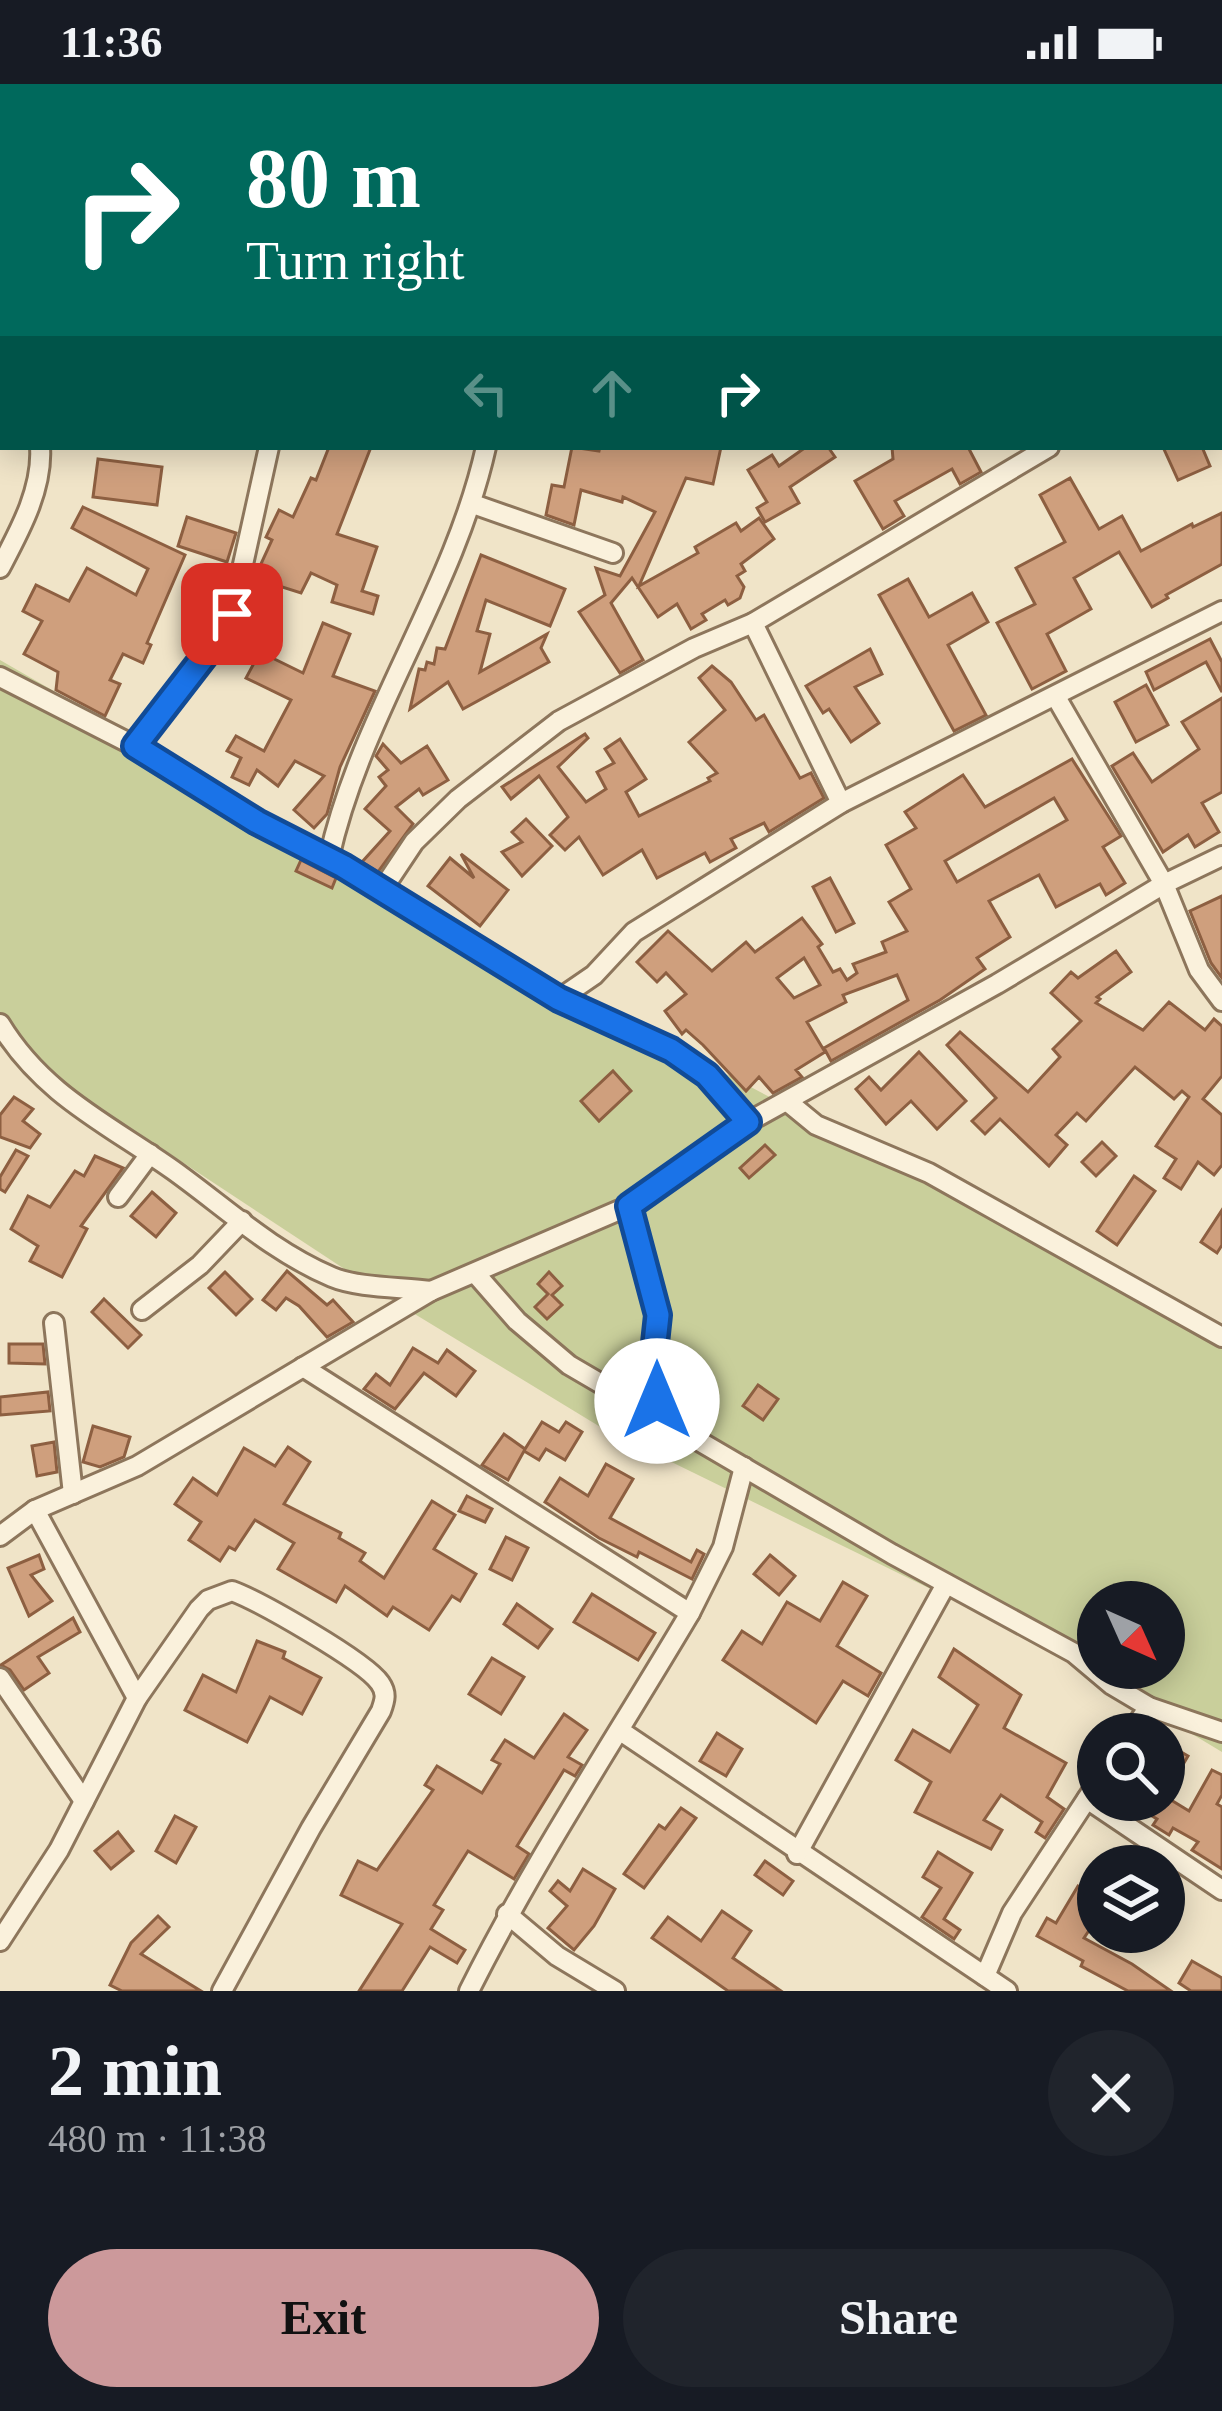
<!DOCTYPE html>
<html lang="en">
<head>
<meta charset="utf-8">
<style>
	body { margin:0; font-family:"Times New Roman",serif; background:#20242c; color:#f1f3f6; height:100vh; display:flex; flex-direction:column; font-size:45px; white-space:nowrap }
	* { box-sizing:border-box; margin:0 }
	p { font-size:39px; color:#9ea1a6 }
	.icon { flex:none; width:66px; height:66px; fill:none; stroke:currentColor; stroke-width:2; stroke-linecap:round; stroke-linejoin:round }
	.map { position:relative; height:1907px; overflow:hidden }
	.panel { display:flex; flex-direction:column; background:#171b24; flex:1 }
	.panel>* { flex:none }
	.banner { position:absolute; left:0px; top:0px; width:1224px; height:366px; box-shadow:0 6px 30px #0003; background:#00695c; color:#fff; overflow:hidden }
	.needle { width:78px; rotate:135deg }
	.tools { position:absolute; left:1077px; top:1497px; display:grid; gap:24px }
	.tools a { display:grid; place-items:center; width:108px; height:108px; border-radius:50%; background:#171b24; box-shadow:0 6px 30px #0003; font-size:60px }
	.pin { position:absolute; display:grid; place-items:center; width:102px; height:102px; color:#fff; margin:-51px; border-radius:24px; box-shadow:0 6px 18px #0006 }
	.me { position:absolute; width:132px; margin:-66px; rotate:0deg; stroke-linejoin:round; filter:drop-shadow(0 0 9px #0008) }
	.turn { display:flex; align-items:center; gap:42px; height:252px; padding:0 48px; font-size:54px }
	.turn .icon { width:156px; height:156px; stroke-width:2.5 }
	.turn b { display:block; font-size:84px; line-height:102px }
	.lanes { display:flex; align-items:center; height:114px; padding:0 48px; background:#0003; justify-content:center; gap:60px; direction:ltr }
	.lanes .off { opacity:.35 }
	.round { display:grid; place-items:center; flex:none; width:126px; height:126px; border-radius:63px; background:#20242c }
	.head { display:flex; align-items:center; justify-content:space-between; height:204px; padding:0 48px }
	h1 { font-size:72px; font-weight:600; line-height:90px }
	.button { display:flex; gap:24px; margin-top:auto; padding:24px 48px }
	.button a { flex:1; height:138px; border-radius:72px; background:#cc999b; color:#111; font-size:48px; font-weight:600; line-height:138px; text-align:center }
	.button a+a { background:#20242c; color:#f1f3f6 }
	.status { display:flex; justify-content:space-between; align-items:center; height:84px; padding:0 60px; background:#171b24; direction:ltr }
	.status svg { height:33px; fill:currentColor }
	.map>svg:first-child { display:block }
	.green { fill:#c9cf9b; fill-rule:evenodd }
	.building { fill:#cf9f7d; stroke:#8d5f41; stroke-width:3; fill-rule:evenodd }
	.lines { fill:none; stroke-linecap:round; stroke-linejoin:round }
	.minor-casing { stroke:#8d765c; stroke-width:24 }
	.minor { stroke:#faf1dc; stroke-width:18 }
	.route-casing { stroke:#114b97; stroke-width:30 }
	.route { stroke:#1a73e8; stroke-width:21 }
</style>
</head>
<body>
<div class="status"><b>11:36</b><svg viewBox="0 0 49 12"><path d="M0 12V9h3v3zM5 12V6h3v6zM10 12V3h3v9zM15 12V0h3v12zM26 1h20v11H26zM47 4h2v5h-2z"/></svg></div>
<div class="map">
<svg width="1222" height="1907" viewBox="0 0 1222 1907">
	<rect width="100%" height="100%" fill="#f0e4c8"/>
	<path class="green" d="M0,576l622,359 265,140 335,187v406l-181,-109 -439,-215 -212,-129 -390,-257zM1098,1518h66v66h-66z"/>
	<g class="building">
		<path d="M329,363h42l-34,87 40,13 -15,44 16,5 -5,18 -41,-12 5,-17 -26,-12 -10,20 -28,-9 -2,4 -17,-9 18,-39 -6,-3 13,-27 14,7 18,-39 5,2z"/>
		<path d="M572,363l27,4 1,-4h121l-8,37 -27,-6 -47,108 59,-33 -3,-6 41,-24 5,8 18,-13 15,21 -33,25 4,7 -8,5 7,11 -4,11 -12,7 -3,-5 -23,14 4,6 -15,9 -14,-25 -19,13 -26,-39 -21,25 32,57 -23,13 -41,-61 26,-17 -9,-27 24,8 35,-64 -32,-15 -1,5 -41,-12 -7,35 -28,-10 6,-30 12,2z"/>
		<path d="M806,363h22l7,10 -45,30 9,16 -34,19 -8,-14 10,-6 -19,-32 24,-15 7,11z"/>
		<path d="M892,363h76l13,25 -21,12 -8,-15 -57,32 9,15 -21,13 -28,-48 38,-22z"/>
		<path d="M1163,363h39l8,19 -32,14z"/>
		<path d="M98,375l64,8 -5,38 -64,-8z"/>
		<path d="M1070,394l29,51 23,-13 19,35 51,-27 1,3 29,-14v51l-56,31 2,3 -16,9 -33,-55 -45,26 17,31 -44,25 19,37 -34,18 -35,-66 38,-19 -19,-36 49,-26 -25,-47z"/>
		<path d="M83,423l102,48 -38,88 4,2 -8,18 -20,-9 -13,26 10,4 -15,32 -49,-26 2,-18 -34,-18 18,-33 -19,-10 13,-26 33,16 18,-33 49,27 12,-26 -76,-41z"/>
		<path d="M187,433l49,16 -9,29 -49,-16z"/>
		<path d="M481,471l84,34 -15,37 -64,-26 -9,31 13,3 -10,38 67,-38 -6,14 8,14 -86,47 -15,-27 -38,27 9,-40 6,1 2,-8 7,2 3,-16 8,1z"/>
		<path d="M908,495l21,38 43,-24 16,29 -40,23 38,70 -32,16 -75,-136z"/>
		<path d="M323,539l27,11 -17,42 42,15 -35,76 -13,47 -13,14 -20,-18 30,-34 -29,-15 -17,25 -21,-16 -8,15 -17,-8 9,-19 -14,-7 9,-15 28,15 27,-51 -45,-22 14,-26 43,21z"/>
		<path d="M1210,555l12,23v30l-16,-30 -52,28 -8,-18z"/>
		<path d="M870,565l12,25 -27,13 24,36 -28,19 -22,-33 -6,4 -17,-27z"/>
		<path d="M712,582l19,16 25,38 8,-5 36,63 11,-5 13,25 -55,34 -5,-9 -33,16 5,9 -26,14 -5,-9 -48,25 -15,-28 -39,25 -24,-38 -14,13 -15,-15 18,-18 -29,-41 -28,23 -9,-12 83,-53 3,4 -30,29 28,35 20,-13 -9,-17 17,-9 -9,-14 15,-10 26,40 -20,13 13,24 71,-35 -2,-3 9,-5 -28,-31 36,-32 -26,-32z"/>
		<path d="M1146,601l22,40 -32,17 -21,-40z"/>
		<path d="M1222,614v94l-20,11 17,29 -24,15 -7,-12 -25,17 -51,-86 21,-13 19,29 47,-33 -17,-27z"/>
		<path d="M383,660l18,19 26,-17 21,34 -25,15 -4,-6 -23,18 17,17 -35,48 -16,-10 28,-31 -25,-22 21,-23 -7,-9 9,-7 -12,-14z"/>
		<path d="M1072,675l49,77 -18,11 22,36 -19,12 -6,-11 -44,23 -17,-32 -50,26 21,36 -33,21 8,11 -45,31 -109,61 -7,-13 84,-48 -11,-25 -54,20 3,7 -39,20 18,30 -29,18 6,7 -29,16 -14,-16 -13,14 -43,-46 -17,-15 -4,4 -17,-23 21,-17 -20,-21 -9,9 -20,-20 31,-31 44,40 34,-29 9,10 47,-34 20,26 -4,3 15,25 7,-3 7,11 10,-7 -4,-9 33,-12 -4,-10 25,-11 -18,-29 22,-13 -25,-44 30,-17 -11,-16 58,-37 22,32zM1054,714l13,22 -110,62 -12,-21zM804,874l16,27 -26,13 -17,-20z"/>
		<path d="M526,735l26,27 -30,30 -20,-24 20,-10 -10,-10z"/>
		<path d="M461,770l47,36 -28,36 -52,-40 22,-28 24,20z"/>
		<path d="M301,776l35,18 -4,10 -36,-17z"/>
		<path d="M830,794l24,45 -18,9 -23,-45z"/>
		<path d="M1222,812v82l-11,-15 -21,-52z"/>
		<path d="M1116,867l15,21 -34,25 3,2 -4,4 47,27 26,-28 36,28 9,-11 8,7v50l-19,23 19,16v50l-8,10 -16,-13 -17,27 -17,-11 12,-19 -20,-13 33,-49 -7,-6 -8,8 -39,-32 -49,54 -9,-8 -21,22 11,10 -18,21 -49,-47 -15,15 -13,-13 24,-23 -49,-53 13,-13 68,60 32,-35 -7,-8 28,-28 -30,-28 20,-21 7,6z"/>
		<path d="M919,968l47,49 -29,28 -26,-28 -25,23 -30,-35 13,-12 12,13z"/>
		<path d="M613,987l18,20 -32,30 -18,-20z"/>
		<path d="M14,1013l19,12 -10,12 17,13 -10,14 -30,-11v-22z"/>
		<path d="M1102,1058l14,14 -20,20 -14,-14z"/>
		<path d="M765,1061l10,10 -26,23 -9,-10z"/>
		<path d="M16,1066l12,6 -23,36 -5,-3v-12z"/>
		<path d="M95,1072l28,12 -42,58 6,3 -25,48 -32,-16 8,-15 -27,-17 17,-33 22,11 25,-36 9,5z"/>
		<path d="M1134,1092l21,15 -38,54 -20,-14z"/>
		<path d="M152,1108l24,21 -20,24 -25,-21z"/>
		<path d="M1222,1126v35l-5,8 -16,-11z"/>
		<path d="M287,1187l40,34 6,-5 20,22 -26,15 -28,-31 -13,-8 -10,12 -13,-10z"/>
		<path d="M225,1188l27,27 -16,16 -27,-27z"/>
		<path d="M549,1188l13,14 -10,9 10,10 -15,14 -12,-12 13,-13 -10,-10z"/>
		<path d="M104,1215l37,36 -13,13 -36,-36z"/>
		<path d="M9,1260h34l2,20 -36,-1z"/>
		<path d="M413,1264l25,15 9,-13 28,21 -19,25 -32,-23 -29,36 -31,-20 12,-15 14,11z"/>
		<path d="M758,1301l20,14 -15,21 -20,-14z"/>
		<path d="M48,1308l2,19 -50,4v-18z"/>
		<path d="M542,1338l17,10 7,-10 16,10 -17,28 -19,-11 -7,11 -15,-9 -16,29 -26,-15 22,-31 21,15z"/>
		<path d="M93,1342l37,11 -6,20 -24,10 -17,-5z"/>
		<path d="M54,1358l3,30 -20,4 -5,-30z"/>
		<path d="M288,1363l22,15 -26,42 57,29 -2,5 26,15 -5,8 24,17 48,-77 23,14 -21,34 42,25 -16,27 -8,-5 -23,34 -36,-23 -6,9 -42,-30 -9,16 -58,-33 16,-26 -39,-23 -20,30 -6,-3 -9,14 -31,-21 12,-18 -26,-18 18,-26 24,17 27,-47 31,18z"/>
		<path d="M606,1380l27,15 -23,39 81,44 6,-12 7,4 -12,25 -53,-27 -2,5 -38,-19 -54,-36 15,-24 28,18z"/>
		<path d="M467,1412l25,13 -7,13 -26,-11z"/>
		<path d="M506,1453l22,11 -16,32 -22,-11z"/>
		<path d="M39,1471l5,14 -13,6 21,26 -23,15 -21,-48z"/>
		<path d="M770,1471l25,21 -16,19 -25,-21z"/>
		<path d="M843,1498l24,14 -30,50 44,27 -13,23 -25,-15 -27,42 -93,-63 19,-29 20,13 25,-42 33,19z"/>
		<path d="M592,1510l63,39 -17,27 -64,-38z"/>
		<path d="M517,1520l35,25 -14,19 -34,-24z"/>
		<path d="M73,1534l7,14 -42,25 11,16 -25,17 -14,-20 -9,-5z"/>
		<path d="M257,1557l28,11 -2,6 38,20 -19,36 -32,-17 -23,45 -62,-32 18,-35 33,17z"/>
		<path d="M954,1565l67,46 -17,33 62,35 -19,34 17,12 -19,29 -9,-6 6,-10 -41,-27 -17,25 18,10 -11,19 -76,-37 16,-30 -35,-22 17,-30 37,22 28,-47 -39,-28z"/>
		<path d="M492,1574l32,19 -23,37 -32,-20z"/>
		<path d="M564,1630l23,16 -19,27 14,8 -7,11 -11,-6 -47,76 12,8 -15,25 -46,-28 -34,54 9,5 -12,19 34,21 -8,13 -27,-16 -28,44h-43l43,-67 -61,-29 17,-34 19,9 56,-80 -8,-5 12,-19 45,27 18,-29 -8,-4 13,-20 29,18z"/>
		<path d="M717,1649l25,16 -16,27 -26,-15z"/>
		<path d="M1164,1658l24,14 -24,41z"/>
		<path d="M1212,1686l10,5v20l-5,9 5,3v62l-30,-19 6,-8 -25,-14 -4,7 -16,-10 4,-6 -32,-19h46l18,11z"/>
		<path d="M681,1724l15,10 -52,70 -20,-14 35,-49 6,4z"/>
		<path d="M175,1732l21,11 -20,36 -20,-12z"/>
		<path d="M118,1748l15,19 -22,18 -16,-18z"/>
		<path d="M938,1768l34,21 -28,46 16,11 -6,9 -32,-22 19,-29 -18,-11z"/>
		<path d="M765,1777l28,20 -10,14 -28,-20z"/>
		<path d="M583,1785l32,20 -21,37 -20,24 -26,-22 19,-22 -17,-15 8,-10 12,10z"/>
		<path d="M1078,1802l20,12v19l-14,21 48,26 39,27h-43l-47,-25 2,-5 -46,-25 10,-18 9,5z"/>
		<path d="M722,1827l29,20 -18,27 48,33h-53l-76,-53 16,-21 33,24z"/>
		<path d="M158,1832l11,11 -28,27 60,37h-79l-12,-6 21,-42z"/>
		<path d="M1192,1877l30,17v13h-31l-12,-8z"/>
	</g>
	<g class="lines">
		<g class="minor-casing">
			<g id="minor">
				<path d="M121,3l1,-3"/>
				<path d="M341,3l1,-3"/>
				<path d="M557,3v-3"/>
				<path d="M776,3v-3"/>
				<path d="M1050,3l1,-3"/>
				<path d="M1221,239l1,-1"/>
				<path d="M0,328l3,2"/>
				<path d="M473,420l140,49"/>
				<path d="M0,484c19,-36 43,-79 40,-121"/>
				<path d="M753,539l88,180"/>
				<path d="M0,593l135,69 122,76 86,44 216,133 112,51 36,25 41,47"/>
				<path d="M1056,613l108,187 35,86 23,31"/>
				<path d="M135,662l75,-97 22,-35 37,-167"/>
				<path d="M329,774c32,-144 125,-267 157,-411"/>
				<path d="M382,806l32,-48 44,-43 101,-78 135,-73 59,-25 296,-176"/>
				<path d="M559,915l35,-24 40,-43 207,-129 381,-192"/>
				<path d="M0,940c43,71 108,100 173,146 53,38 98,81 159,107 26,11 70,10 99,14"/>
				<path d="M788,1018l28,23 113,48 293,164"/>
				<path d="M118,1113l32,-43"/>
				<path d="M629,1122l29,109 -5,69 15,37"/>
				<path d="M475,1189l42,48 52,44 323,189 182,99 38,32 37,22 73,25"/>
				<path d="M142,1226l58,-45 42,-44"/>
				<path d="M54,1239l19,171"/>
				<path d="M303,1283l387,246c-74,125 -156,248 -221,378"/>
				<path d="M0,1452l35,-26 102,-44 294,-175 198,-85 119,-84 249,-138 167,-100 58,-28"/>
				<path d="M690,1529l33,-66 21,-80"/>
				<path d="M0,1594l84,123"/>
				<path d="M137,1614l62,-89 9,-9 24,-9c27,10 133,70 148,92 7,10 5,17 1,28l-70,117 -89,163"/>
				<path d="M622,1648l385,259"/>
				<path d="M1130,1650l19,-27"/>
				<path d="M1087,1715l135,91"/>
				<path d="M797,1770l149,-270"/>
				<path d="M507,1830l50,42 58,35"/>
				<path d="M0,1857l59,-91 78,-152 -102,-188"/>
				<path d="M985,1892l27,-63 86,-131"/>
			</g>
		</g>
		<use href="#minor" class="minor"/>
	</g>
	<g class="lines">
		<g class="route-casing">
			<path id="route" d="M232,530l-22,35 -75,97 122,76 86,44 216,133 112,51 36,25 41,47 -119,84 29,109 -6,56 5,30"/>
		</g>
		<use href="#route" class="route"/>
	</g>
</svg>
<div class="tools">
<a><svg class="needle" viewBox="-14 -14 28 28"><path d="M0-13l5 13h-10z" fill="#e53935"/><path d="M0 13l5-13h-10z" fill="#9ea1a6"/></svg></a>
<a><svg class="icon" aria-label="search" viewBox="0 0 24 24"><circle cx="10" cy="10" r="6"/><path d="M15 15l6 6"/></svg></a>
<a><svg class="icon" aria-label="layers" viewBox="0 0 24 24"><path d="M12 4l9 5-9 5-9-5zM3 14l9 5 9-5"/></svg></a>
</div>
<div class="pin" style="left:232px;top:530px;background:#d93025"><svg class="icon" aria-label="arrive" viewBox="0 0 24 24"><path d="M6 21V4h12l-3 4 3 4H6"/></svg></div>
<svg class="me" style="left:657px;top:1317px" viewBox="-20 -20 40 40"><circle r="19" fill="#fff"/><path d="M0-13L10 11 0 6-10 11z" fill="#1a73e8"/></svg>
<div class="banner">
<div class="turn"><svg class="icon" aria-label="right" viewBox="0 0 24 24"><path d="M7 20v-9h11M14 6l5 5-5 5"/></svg><div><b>80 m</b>Turn right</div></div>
<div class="lanes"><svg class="icon off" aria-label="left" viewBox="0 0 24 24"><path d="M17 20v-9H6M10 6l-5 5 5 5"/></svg><svg class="icon off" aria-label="ahead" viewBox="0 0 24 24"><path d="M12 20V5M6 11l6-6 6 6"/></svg><svg class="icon" aria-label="right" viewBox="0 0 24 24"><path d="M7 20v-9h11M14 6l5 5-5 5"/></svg></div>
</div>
</div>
<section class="panel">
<div class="head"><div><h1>2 min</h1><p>480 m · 11:38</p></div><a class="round"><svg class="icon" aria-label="close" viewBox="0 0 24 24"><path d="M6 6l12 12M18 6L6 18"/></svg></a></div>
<div class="button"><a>Exit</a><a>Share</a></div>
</section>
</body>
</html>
